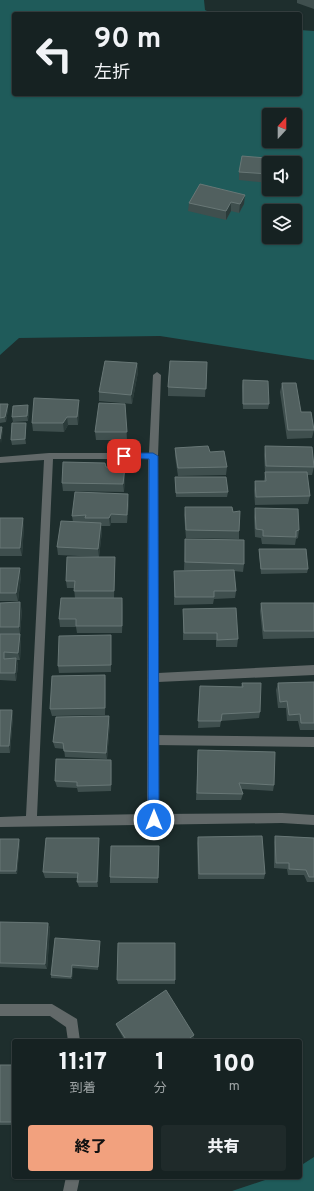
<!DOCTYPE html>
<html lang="ja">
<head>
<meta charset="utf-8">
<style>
	body { margin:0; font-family:Overpass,"Noto Sans JP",sans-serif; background:#1f2a2a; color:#f1f3f6; height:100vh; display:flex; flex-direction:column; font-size:15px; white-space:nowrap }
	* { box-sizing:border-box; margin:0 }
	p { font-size:13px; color:#9ea4a5 }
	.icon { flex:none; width:22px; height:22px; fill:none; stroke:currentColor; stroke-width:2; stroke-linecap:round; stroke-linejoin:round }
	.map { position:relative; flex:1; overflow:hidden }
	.panel { position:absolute; left:12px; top:1039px; width:290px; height:140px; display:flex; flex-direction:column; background:#162222; border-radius:4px; box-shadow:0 1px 3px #0004,0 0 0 1px #353f40 }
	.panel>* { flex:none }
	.guide { position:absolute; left:12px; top:12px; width:290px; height:84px; border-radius:4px; box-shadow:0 1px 3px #0004,0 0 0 1px #353f40; background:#162222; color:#f1f3f6; overflow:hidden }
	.needle { width:26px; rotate:21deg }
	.fabs { position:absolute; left:262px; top:108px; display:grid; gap:8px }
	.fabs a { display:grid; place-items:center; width:40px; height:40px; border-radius:4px; background:#162222; box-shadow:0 1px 3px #0004,0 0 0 1px #353f40; font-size:20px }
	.pin { position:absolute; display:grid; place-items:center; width:34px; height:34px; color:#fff; margin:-17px; border-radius:8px; box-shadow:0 2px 6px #0006 }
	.me { position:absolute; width:44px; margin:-22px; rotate:0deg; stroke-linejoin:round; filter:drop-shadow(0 0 3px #0008) }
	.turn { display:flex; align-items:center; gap:14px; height:84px; padding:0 16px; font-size:18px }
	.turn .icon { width:52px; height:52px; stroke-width:2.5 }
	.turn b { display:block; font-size:28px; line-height:34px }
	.eta { display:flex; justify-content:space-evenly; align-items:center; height:68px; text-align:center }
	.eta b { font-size:24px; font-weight:800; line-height:28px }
	.button { display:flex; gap:8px; margin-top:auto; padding:8px 16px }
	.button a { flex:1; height:46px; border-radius:4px; background:#f2a17e; color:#111; font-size:16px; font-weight:800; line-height:46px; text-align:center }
	.button a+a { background:#1f2a2a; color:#f1f3f6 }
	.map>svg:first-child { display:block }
	.green { fill:#1f5b5a; fill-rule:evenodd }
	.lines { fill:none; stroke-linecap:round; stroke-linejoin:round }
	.service { fill:#626969; fill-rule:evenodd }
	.minor { fill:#626969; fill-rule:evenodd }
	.wall { fill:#3f4f4e }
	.shaded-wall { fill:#2b3b3a }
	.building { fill:#51605f; stroke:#687776 }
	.route { fill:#1a73e8; stroke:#114b97 }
</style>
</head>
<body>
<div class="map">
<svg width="314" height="1191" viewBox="0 0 314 1191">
	<rect width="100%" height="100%" fill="#1e2e2d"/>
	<g class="green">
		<path d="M0,0h204l1,10 8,4h-199v80h286v-64l14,1v329l-154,-24 -141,2 -19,17zM269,115h26v26h-26zM269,163h26v26h-26zM269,211h26v26h-26z"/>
		<path d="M314,1157v34h-82l42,-14h26v-11z"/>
	</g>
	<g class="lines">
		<path class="service" d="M153,735l161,2v10l-161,-2 -4,-1 -1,-4 1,-4z"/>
		<g class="minor">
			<path d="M157,372l4,3 -3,81v217l156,-8v10l-156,7 1,132 123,-1 32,2v10l-32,-2 -282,4v-10l26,-1 18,-356 -44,3v-6l49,-4h100l4,-78zM53,459h95l-1,355 -110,2z"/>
			<path d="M0,1004h52l25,15 3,22h-12l-2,-14 -16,-11h-50z"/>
			<path d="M66,1177h14l-3,14h-14z"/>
		</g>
	</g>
	<g class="wall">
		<path d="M297,0h17v9l-17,-6z"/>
		<path d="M269,163v20l-30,-3v-8z"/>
		<path d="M200,184l44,20 -5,9 -8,-2 -5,9 -38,-9 1,-8z"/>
		<path d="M207,362l-2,35 -37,-1v-9z"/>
		<path d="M137,363l1,9 -6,32 -33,-3v-9z"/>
		<path d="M243,380l26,24 -1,5h-25l-1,-23z"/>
		<path d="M282,383l19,29 13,18 -2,8 -25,1 -7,-47z"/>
		<path d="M0,404h8v5l-2,13 -6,1z"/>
		<path d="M125,404l2,36h-31l-1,-8z"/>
		<path d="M79,408l-1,17h-10l-4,7 -31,-1 -1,-8z"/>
		<path d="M29,410l-1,11 -15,1 -1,-5z"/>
		<path d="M26,423v21l-14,1 -1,-5z"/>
		<path d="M265,446l49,21 -2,8h-5l3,21 -2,8 -53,1 -1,-15 1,-9h9l1,-9 -1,-17z"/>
		<path d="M175,448l35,4 17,15 -1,8 -48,1 -3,-20z"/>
		<path d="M106,467h19v8l-1,17 -61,-1 -1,-8z"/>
		<path d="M175,477l53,15 -1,5h-51z"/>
		<path d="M129,502l-2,21h-16l-1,3h-9l1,5 -3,26 -41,-2 -1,-8 16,-25 -1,-6z"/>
		<path d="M185,507l48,5 6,19v8l-53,-1 -2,-23z"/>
		<path d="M255,508l44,22 -1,8 -2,1 -1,6 -33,-1 -1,-6 -6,-1 -1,-20z"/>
		<path d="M0,518l24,8 -2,30h-22z"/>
		<path d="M185,539l59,25 -1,8 -9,-1 2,20 -1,7 -21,1 -1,5 -39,1v-34l27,-1h-17z"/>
		<path d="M259,549l49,20 -1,4 -46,1 -2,-20z"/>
		<path d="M115,565l-1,33 9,7 -1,28h-45l-1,-6h-16l-1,-8 16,-21 -1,-10h-7l-1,-7z"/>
		<path d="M0,568l21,8 -3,25h-18z"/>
		<path d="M0,603l22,7 -2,24h-5l6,8 -1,18h-3l1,6 -2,15 -16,-1z"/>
		<path d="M261,603h53v35l-51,1 -3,-28z"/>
		<path d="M183,609l55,30 -1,8h-21v-7h-33z"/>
		<path d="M111,635v37l-52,1 -1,-7z"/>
		<path d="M105,675l1,7 -1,33 -53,1 -2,-7z"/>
		<path d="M314,682v48h-14l-2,-9h-11l-1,-13h-8l-2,-18 2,-7z"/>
		<path d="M242,683l18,29 -1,6 -38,3 -1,6 -22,1 2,-42 41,1z"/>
		<path d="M0,710h12l1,7 -3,36h-10z"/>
		<path d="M110,723l-3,36 -42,-2 -1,-8 -9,-1 -2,-6z"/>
		<path d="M198,750l76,35 -1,6 -32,-2 2,5 -2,6h-45z"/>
		<path d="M111,760l1,6 -1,25 -33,1 -1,-4 -20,-1 -2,-6z"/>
		<path d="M275,836l39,2v44h-7l-3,-7h-16l-1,-6 -13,-1v-26z"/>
		<path d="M198,837l67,37 -1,5h-66l-1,-36z"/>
		<path d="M99,838v6l-1,43h-19l-2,-5 1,-4h-33l-2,-6z"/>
		<path d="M0,839h19l1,3 -3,32h-17z"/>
		<path d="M159,846l-1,37h-48v-6z"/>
		<path d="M0,922l48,1 2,5 -3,41 -47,-2z"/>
		<path d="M100,944l-2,26 -25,-2 -1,11 -21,-1v-3z"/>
		<path d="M117,980h58v4h-57z"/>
		<path d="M116,1024l78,11v4l-3,2h-66l-8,-14z"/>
		<rect x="0" y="1065" width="14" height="60"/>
	</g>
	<g class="shaded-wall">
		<path d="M245,195l-1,9 -5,9 1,-9z"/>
		<path d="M231,202v9l-5,9v-9z"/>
		<path d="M137,363l1,9 -6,32 -1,-9z"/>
		<path d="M79,400v8l-1,17 -1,-8z"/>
		<path d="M8,404v5l-2,13 -1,-5z"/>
		<path d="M28,405l1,5 -1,11 -1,-5z"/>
		<path d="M67,417l1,8 -4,7 -1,-9z"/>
		<path d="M26,423v21l-1,-5z"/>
		<path d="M2,427l1,5 -2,12 -1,-5z"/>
		<path d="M125,467v8l-1,17 -1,-8z"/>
		<path d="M128,494l1,8 -2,21v-8z"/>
		<path d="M111,514v9l-1,3 -1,-8z"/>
		<path d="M23,518l1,8 -2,30 -2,-8z"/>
		<path d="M101,523l1,8 -3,26 -1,-8z"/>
		<path d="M20,568l1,8 -3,25 -2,-8z"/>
		<path d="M122,598l1,7 -1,28z"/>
		<path d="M20,602l2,8 -2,24 -1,-7z"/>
		<path d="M20,634l1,8 -1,18 -2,-7z"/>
		<path d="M16,658l2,8 -2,15 -1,-8z"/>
		<path d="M105,675l1,7 -1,33z"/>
		<path d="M12,710l1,7 -3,36 -1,-7z"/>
		<path d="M109,716l1,7 -3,36 -1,-6z"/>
		<path d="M111,760l1,6 -1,25z"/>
		<path d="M99,838v6l-1,43 -1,-5z"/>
		<path d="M19,839l1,3 -3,32 -1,-3z"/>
		<path d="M48,923l2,5 -3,41 -2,-5z"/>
		<path d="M72,965l1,3 -1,11 -1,-2z"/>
		<path d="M194,1035v4l-3,2h-5z"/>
	</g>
	<g class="building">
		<path d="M242,156l48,4 -1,3h-20v11l-30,-2z"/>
		<path d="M200,184l45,11 -5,9 -9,-2 -5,9 -37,-8z"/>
		<path d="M105,361l32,2 -6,32 -32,-3z"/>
		<path d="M170,361l37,1 -1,27 -38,-2z"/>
		<path d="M243,380l25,1 1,23h-26z"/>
		<path d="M282,383h14l5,29h10l3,18h-26z"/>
		<path d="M34,398l45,2 -2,17h-10l-4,6h-31z"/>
		<path d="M99,403l26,1 2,28h-32z"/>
		<path d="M0,404h8l-3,13 -5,1z"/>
		<path d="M28,405l-1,11 -15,1 1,-11z"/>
		<path d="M12,423h14l-1,16 -14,1z"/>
		<path d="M0,427h2l-2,12z"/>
		<path d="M208,446l2,6 14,-1 3,16 -49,1 -3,-20z"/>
		<path d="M265,446l47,1 2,20 -48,-1z"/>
		<path d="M63,462l42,1 1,4h19l-2,17 -61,-1z"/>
		<path d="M265,472h42l3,24 -54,1 -1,-16h11z"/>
		<path d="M175,477h51l2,15 -52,1z"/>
		<path d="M75,492l53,2 -1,21 -16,-1 -2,4h-24l1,-3 -14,1z"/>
		<path d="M185,507h47l1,5 7,-1 -1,20 -53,-1z"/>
		<path d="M255,508l43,1 1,21 -3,1v6l-33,-1v-6l-7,-1z"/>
		<path d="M0,518h23l-3,30h-20z"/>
		<path d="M61,521l40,2 -3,26 -41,-2z"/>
		<path d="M185,539l59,1v24l-59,-2z"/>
		<path d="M259,549h47l2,20h-47z"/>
		<path d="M67,557h48l-1,34h-40l1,-10h-9z"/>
		<path d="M0,568h20l-4,25h-16z"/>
		<path d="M234,570l2,21h-22v6h-39l-1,-26z"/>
		<path d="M61,598h61v28h-46v-7h-17z"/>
		<path d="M20,602l-1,25h-19v-24z"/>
		<path d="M261,603h53v28h-50z"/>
		<path d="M236,608l2,31 -21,1v-7h-33l-1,-24z"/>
		<path d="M0,634h20l-2,19 -14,-1v7l12,-1 -1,15h-15z"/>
		<path d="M111,635v30l-53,1 1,-30z"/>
		<path d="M105,675v33l-55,1 2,-33z"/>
		<path d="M314,682v41h-13l-1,-9 -11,1 -2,-14 -7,1 -2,-19z"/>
		<path d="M242,683h19l-1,29 -38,2 -1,7h-23l2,-35 43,1z"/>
		<path d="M0,710h12l-3,36h-9z"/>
		<path d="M109,716l-3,37 -42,-2 -1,-8 -10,-1 3,-25z"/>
		<path d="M198,750l77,2 -1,33 -35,-2 4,11 -46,-1z"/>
		<path d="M56,759l55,1v25l-34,1v-4l-22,-1z"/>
		<path d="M262,836l3,38h-66l-1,-37z"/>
		<path d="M275,836l39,2v39h-5l-3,-7 -17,-1v-6h-13z"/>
		<path d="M46,838h53l-2,44h-20l1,-9 -35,-1z"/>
		<path d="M0,839h19l-3,32h-16z"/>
		<path d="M111,846h48l-1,32 -48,-1z"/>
		<path d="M0,922l48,1 -3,41 -45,-1z"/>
		<path d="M55,938l45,3 -2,26 -26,-2 -1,12 -20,-2z"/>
		<path d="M118,943h57v37h-58z"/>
		<path d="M166,990l28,45 -8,6h-59l-11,-17z"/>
		<rect x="0" y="1065" width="14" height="57"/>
	</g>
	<path class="route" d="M124,453h29l5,3 1,364 -2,3 -3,2 -4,-2 -2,-3 1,-361 -28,-1 -1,-2 1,-2z"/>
</svg>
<div class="fabs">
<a><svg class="needle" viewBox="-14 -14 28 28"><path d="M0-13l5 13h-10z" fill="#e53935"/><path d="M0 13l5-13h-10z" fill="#9ea4a5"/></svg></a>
<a><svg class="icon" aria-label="sound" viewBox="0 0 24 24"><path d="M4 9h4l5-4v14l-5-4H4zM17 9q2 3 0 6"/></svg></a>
<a><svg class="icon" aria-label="layers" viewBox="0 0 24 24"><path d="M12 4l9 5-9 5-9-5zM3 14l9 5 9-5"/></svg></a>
</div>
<div class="pin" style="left:124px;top:456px;background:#d93025"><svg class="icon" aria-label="arrive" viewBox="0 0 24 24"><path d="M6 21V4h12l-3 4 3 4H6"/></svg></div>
<svg class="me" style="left:154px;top:820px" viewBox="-20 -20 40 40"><circle r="17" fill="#1a73e8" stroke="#fff" stroke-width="3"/><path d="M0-11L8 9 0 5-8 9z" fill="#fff"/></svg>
<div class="guide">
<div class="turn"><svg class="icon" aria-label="left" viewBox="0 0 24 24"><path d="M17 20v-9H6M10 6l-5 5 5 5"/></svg><div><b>90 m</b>左折</div></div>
</div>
<section class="panel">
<div class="eta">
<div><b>11:17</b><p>到着</p></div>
<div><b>1</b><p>分</p></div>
<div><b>100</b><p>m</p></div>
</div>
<div class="button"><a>終了</a><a>共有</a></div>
</section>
</div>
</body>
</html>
